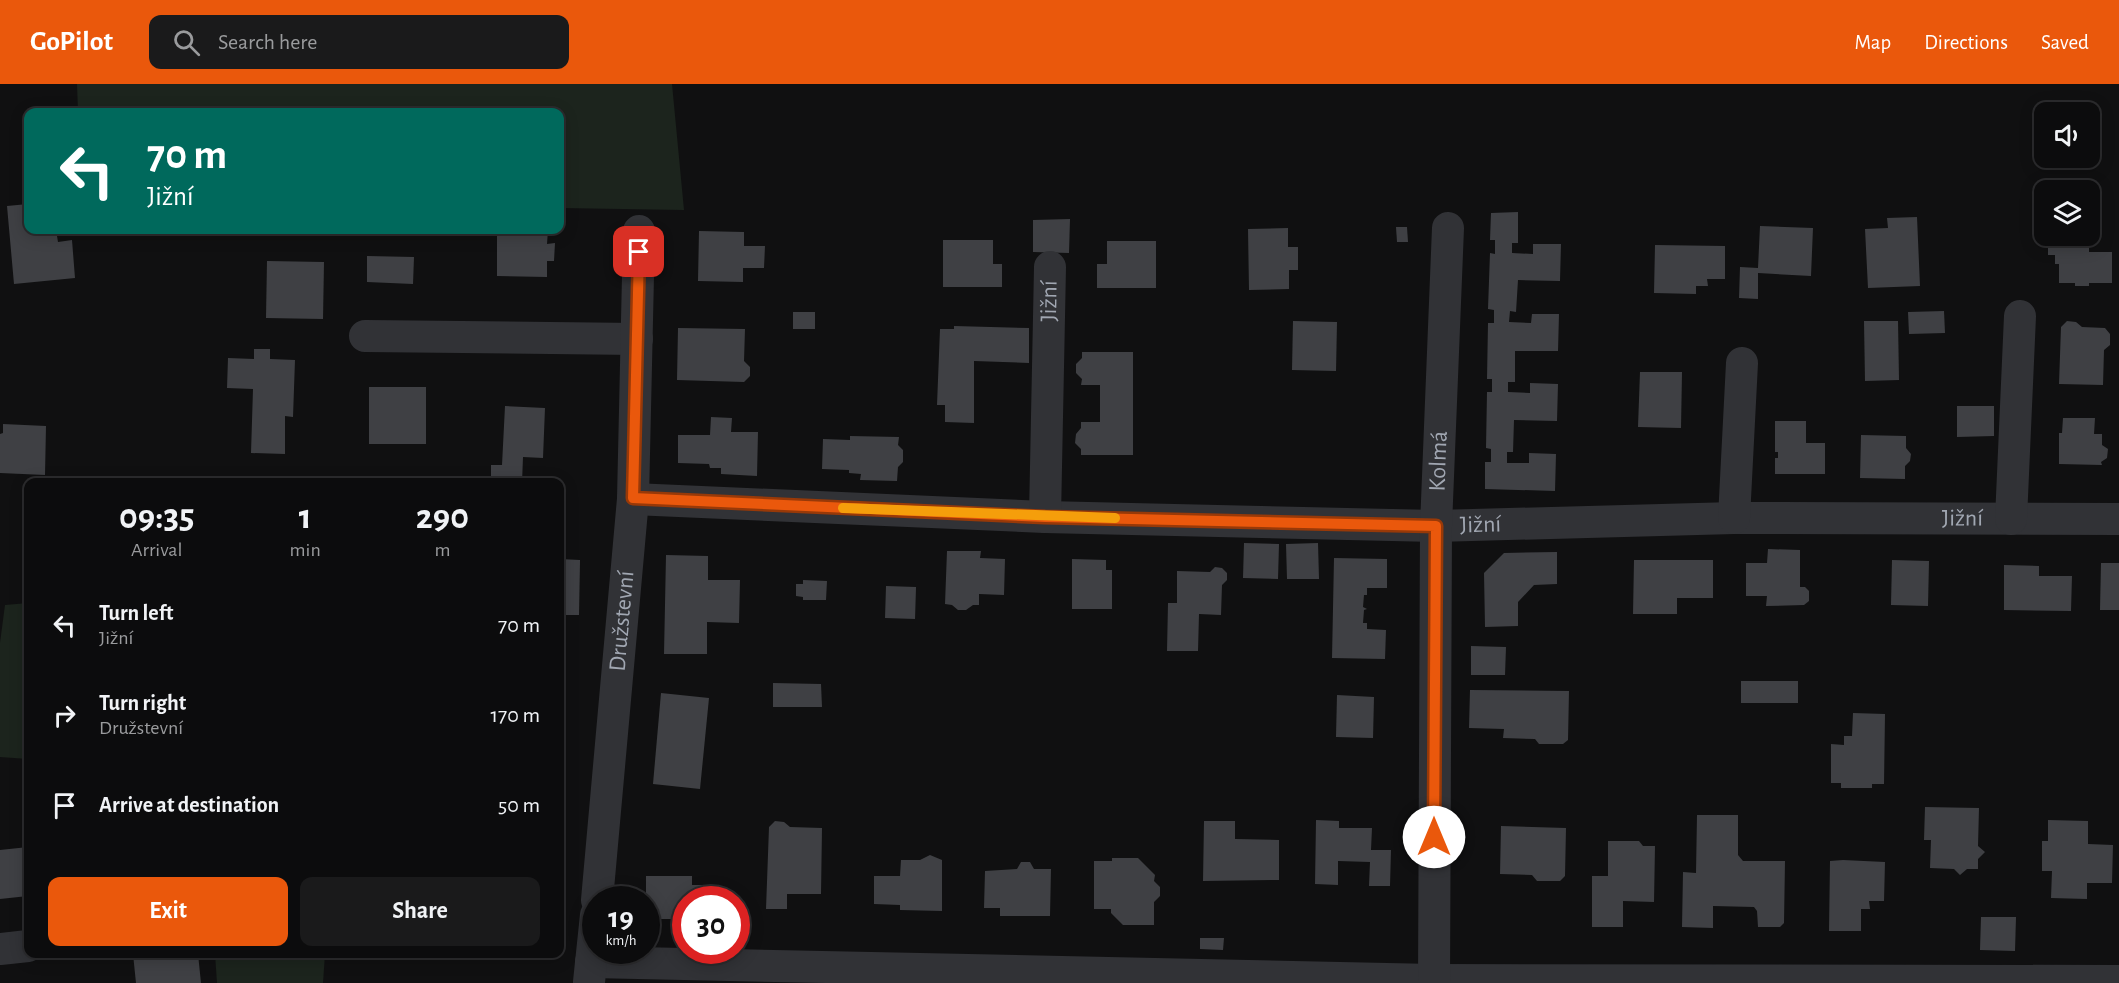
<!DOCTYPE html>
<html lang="en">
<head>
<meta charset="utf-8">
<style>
	body { margin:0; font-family:"Alegreya Sans",sans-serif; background:#1a1a1b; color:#f1f3f6; height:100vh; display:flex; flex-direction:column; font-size:22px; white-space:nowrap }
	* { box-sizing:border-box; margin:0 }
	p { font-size:20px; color:#9a9b9d }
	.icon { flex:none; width:33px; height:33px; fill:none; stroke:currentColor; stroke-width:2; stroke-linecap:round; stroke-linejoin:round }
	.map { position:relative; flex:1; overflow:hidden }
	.panel { position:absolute; left:24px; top:394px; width:540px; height:480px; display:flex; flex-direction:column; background:#0c0c0d; border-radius:12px; box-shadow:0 3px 15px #0003,0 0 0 2px #2c2c2e }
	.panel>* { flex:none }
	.guide { position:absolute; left:24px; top:24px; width:540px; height:126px; border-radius:12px; box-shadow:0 3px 15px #0003,0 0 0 2px #2c2c2e; background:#00695c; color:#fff; overflow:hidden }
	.fabs { position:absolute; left:2034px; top:18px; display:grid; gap:12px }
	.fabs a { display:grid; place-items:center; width:66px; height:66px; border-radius:12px; background:#0c0c0d; box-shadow:0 3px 15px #0003,0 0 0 2px #2c2c2e; font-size:30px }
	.speed { position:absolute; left:582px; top:802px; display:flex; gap:12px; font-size:30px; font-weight:700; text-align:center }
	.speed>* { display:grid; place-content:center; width:78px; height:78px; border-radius:50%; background:#0c0c0d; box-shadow:0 3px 15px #0003,0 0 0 2px #2c2c2e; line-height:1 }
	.speed small { font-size:15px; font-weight:400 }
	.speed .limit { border:9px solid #d22; background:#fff; color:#111 }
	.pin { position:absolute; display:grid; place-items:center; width:51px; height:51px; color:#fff; margin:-26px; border-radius:12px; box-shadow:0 3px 9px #0006 }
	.me { position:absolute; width:66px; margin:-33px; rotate:0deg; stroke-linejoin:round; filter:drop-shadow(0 0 4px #0008) }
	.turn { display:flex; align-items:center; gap:21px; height:126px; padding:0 24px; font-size:27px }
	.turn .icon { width:78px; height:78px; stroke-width:2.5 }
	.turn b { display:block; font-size:42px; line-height:51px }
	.eta { display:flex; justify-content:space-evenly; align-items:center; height:102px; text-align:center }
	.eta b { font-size:36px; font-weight:700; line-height:42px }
	.button { display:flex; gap:12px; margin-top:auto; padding:12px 24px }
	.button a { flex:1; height:69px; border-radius:12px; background:#ea580c; color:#fff; font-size:24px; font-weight:700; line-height:69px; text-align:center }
	.button a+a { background:#1a1a1b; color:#f1f3f6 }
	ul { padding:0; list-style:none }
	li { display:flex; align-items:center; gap:18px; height:90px; padding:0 24px }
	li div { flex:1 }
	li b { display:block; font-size:22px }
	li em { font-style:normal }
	header { display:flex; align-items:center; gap:36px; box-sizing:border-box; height:84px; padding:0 30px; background:#ea580c; color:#fff }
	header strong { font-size:28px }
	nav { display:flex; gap:33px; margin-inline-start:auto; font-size:21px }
	.search { width:420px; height:54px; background:#1a1a1b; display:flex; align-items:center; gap:15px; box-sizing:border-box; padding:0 21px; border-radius:12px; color:#9a9b9d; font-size:22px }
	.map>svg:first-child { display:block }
	.green { fill:#1c241d }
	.building { fill:#3f4044 }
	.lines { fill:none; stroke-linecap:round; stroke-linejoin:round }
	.minor { stroke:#313236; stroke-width:32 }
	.route-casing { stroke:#983908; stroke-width:15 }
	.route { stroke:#ea580c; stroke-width:10 }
	.slow { stroke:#f59e0b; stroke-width:10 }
	.labels { text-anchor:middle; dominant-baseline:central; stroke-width:4.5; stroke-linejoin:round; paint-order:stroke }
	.street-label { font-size:24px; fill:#a1a7b2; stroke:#0b0b0c }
</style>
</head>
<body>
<header>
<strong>GoPilot</strong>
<div class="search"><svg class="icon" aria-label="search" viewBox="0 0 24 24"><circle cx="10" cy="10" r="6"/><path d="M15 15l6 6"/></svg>Search here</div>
<nav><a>Map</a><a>Directions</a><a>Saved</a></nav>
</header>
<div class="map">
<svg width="2119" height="899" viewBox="0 0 2119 899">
	<rect width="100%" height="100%" fill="#101011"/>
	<g class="green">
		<path d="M77,0h595l12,126 -124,-2v-96h-482z"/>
		<path d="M28,519v156l-28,-2v-114l5,-38z"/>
		<path d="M215,870h110l-2,29h-106z"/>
	</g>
	<g class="building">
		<path d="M28,120v26h28l2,12 14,-2 3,38 -61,6 -7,-78z"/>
		<path d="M1518,128v31h-6v10l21,1v-10h28l-1,37 -42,-1 -2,32 -6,-1 -1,11 22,1 1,-9h27l-1,37h-43v31h-7v10l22,1v-10l28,1 -1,37 -43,-1 -1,32h-6v11h22v-10l27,1 -1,37 -70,-2v-27h6v-13l-5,-1 1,-56h5v-13h-5l1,-56h6v-13l-6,-1 2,-56 5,1v-14h-5l1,-27z"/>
		<path d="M1917,133l3,69 -52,2 -3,-59 23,-1 -1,-10z"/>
		<path d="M1070,135l-1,34 -36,-1v-32z"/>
		<path d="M1760,142l53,2 -2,48 -53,-3v26l-19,-1 1,-31 18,1z"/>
		<path d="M1396,143h11l1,15h-11z"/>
		<path d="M1288,144v19h10v23h-9v19l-40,1 -1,-61z"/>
		<path d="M497,146h51l-1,14 8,-1 -1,18h-7v16l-50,-1z"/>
		<path d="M699,147l45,1v14h21l-1,22h-21v14l-45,-1z"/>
		<path d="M2048,152h29v9h12v7h23v31h-23v3h-14v-3h-16v-19h-4v-9h-7z"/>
		<path d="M943,156h50v24h9v23h-59z"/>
		<path d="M1107,157h49v47h-59v-24h10z"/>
		<path d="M1655,161l70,1v33h-18l1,7h-12v8l-42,-1z"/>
		<path d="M367,172l47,1 -1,27 -46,-2z"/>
		<path d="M267,177l57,1 -1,57 -57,-1z"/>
		<path d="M1944,227l1,22 -36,1 -1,-22z"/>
		<rect x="793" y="228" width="22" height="17"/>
		<path d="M1293,237l44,1 -1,49 -44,-1z"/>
		<path d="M1864,237h34l1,59 -34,1z"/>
		<path d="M2067,237l9,1 6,5 23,1 5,6v11l-6,5 -1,35 -44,-1 2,-57z"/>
		<path d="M954,242l75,2v35l-55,-2v62l-29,-1v-17h-8l3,-76h14z"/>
		<path d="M678,244l67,1 -1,32 6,6v9l-6,6 -67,-2z"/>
		<path d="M254,265h16v10l25,1 -2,57 -8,-1v38l-34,-1 2,-64 -26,-1 1,-30 26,1z"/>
		<path d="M1082,268h51v103h-52v-6l-6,-6 1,-9 5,-6v-6h19v-37h-19l1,-6 -6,-6v-9l6,-6z"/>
		<path d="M1640,288h42l-1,56 -43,-1z"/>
		<rect x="369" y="303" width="57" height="57"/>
		<path d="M505,322l40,2 -2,50 -20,-1 -1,26 -31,-1v-17h11z"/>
		<path d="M1957,322h37v30l-37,1z"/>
		<path d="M711,333l21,1 -1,14h27l-1,44 -36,-2v-6h-11l-1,-4 -31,-1v-28h32z"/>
		<path d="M2063,334h32l-1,16h8v11l6,4 -1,9 -6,4 1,3 -43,-1v-31h3z"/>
		<path d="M1775,337h31v22h19v31h-50v-16h3v-6h-3z"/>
		<path d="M3,340l43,2 -1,49 -45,-2v-39l3,-1z"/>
		<path d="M1861,351l45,1v12l5,6 -1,7 -5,5v13l-45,-1z"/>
		<path d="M850,352l49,1 -1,8 5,5v12l-5,5 -1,14 -37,-1 1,-6 -12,-1v-3l-27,-1 1,-30 27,1z"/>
		<path d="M1244,459l35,1 -1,35 -35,-1z"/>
		<path d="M1318,459l1,36h-32l-1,-35z"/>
		<path d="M1768,465l32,1v37h5l4,4v10l-5,4 -38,1 1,-10h-21v-33h21z"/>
		<path d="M947,467h34l-1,7 25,1 -1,36 -25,-1v11h-6l-7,5h-8l-6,-5 -7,-1z"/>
		<path d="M1557,468v32l-23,1 -16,17v24l-33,1 -1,-54 20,-20z"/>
		<path d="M666,471l42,1v24h32l-1,43 -32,-1v32h-43z"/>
		<path d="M1334,474l53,1v29h-20v7h-3l-1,12 4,2 -3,1 -1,13h4v6l19,1 -1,29 -53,-1z"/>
		<path d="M560,475l20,1 -1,55h-19z"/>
		<path d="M1072,475l34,1v10h6v39h-40z"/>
		<path d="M1634,476h79v38h-36v16h-44z"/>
		<path d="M1892,476l37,1 -1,45 -37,-1z"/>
		<path d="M2101,479h18v47h-19z"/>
		<path d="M2004,481l35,1v10h33l-1,35 -67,-1z"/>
		<path d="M1215,483l7,1 5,5v7l-5,5 -1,30 -22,-1 -1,37h-31l1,-48h9v-32l33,1z"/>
		<path d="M803,496l24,1 -1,19h-23v-3l-7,-1v-12h7z"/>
		<path d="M886,502l30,1 -1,32 -30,-1z"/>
		<path d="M1471,562l35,1 -1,28h-34z"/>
		<rect x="1741" y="597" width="57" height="22"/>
		<path d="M773,599l48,1 1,23h-49z"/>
		<path d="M1470,606l99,1 -1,49 -5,4h-24l-4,-5 -32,-1 1,-9 -35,-1z"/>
		<path d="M661,609l48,5 -9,91 -47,-5z"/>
		<path d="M1337,611l37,2 -1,41 -37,-1z"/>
		<path d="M1853,629l32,1 -1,70h-12v4h-31v-5h-10v-39l13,1v-9h8z"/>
		<path d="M1925,723l54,1 -1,38 7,6 -7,7v10h-11l-7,6 -6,-6 -24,-1 1,-28h-7z"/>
		<path d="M1697,731h41v40l5,6h42l-1,62 -4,4h-22l-1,-16 -3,-4 -41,-1v22l-31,-1 1,-55 13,1z"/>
		<path d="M1316,736l23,1v7h33l-1,22h20l-1,36h-21l1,-24 -32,-1v24l-23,-1z"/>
		<path d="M2048,736l40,1v23l25,1 -1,38h-25v16l-36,-1 1,-27h-10v-30h6z"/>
		<path d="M775,737l9,1 6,5 32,1 -1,66h-34v15h-21l3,-82z"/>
		<path d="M1204,737h31v18l44,1v40l-76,1z"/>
		<path d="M1501,742l65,2 -1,48 -5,5h-23l-5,-6 -32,-1z"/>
		<path d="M1608,757h31l4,5h12l-1,56 -31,-1v26h-31v-51h16z"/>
		<path d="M28,763v49l-28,3v-49z"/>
		<path d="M930,771l12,5v51l-42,-1v-5l-26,-1v-28h26l1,-16h19z"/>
		<path d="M1112,774h26l17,17 -1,6 6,6v9l-6,6v23h-31l-12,-12v-4h-17v-48h18z"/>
		<path d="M1843,776l42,2 -1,39h-15l1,8h-9v22h-32l1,-70z"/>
		<path d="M1021,778h9l4,7h17l-1,47h-50v-8h-16l1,-37 32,-2z"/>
		<path d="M646,792h46v9h14v15h-20v19h-40z"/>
		<path d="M1981,833h35l-1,34 -35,-1z"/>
		<path d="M1200,854h24l-1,12 -23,-1z"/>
		<path d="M133,870h65l3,29h-65z"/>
	</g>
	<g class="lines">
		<g class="minor">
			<path d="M365,252l272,3"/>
			<path id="s1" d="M633,415l412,18 391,9 298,-8 385,1"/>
			<path id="s2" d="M1045,433l5,-250"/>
			<path d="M1734,434l8,-155"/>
			<path d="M2011,435l9,-203"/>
			<path id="s3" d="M597,816l36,-401 6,-268"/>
			<path d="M0,865l28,-3"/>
			<path d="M591,878l843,18 685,1"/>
			<path d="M589,898l7,-67"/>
			<path id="s4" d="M1434,899l2,-457 12,-298"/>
		</g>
	</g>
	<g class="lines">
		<g class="route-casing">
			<path id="route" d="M639,168l-6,246 412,19 391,9 -2,311"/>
		</g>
		<use href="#route" class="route"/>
		<path class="slow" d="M843,424l272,10"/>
	</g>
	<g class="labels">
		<g class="street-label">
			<text stroke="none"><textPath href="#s2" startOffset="216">Jižní</textPath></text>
			<text stroke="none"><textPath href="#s4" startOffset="522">Kolmá</textPath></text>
			<text stroke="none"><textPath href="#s1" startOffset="1330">Jižní</textPath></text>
			<text stroke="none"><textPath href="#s1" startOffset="848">Jižní</textPath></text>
			<text stroke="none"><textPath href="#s3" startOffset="280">Družstevní</textPath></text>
		</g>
	</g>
</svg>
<div class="fabs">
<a><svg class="icon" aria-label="sound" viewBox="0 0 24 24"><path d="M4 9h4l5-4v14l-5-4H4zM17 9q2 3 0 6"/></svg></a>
<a><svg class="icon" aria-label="layers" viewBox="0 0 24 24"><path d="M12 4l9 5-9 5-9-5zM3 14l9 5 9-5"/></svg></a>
</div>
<div class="speed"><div>19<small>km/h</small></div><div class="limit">30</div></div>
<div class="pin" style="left:639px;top:168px;background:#d93025"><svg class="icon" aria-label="arrive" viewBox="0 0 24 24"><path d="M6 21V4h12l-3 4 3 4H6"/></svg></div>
<svg class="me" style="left:1434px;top:753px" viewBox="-20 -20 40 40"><circle r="19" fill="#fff"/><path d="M0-13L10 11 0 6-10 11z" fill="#ea580c"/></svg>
<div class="guide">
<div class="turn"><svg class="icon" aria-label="left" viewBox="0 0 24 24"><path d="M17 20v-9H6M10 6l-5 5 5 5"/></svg><div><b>70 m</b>Jižní</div></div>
</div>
<section class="panel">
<div class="eta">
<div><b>09:35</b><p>Arrival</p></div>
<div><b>1</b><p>min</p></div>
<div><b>290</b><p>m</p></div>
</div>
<ul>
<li><svg class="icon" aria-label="left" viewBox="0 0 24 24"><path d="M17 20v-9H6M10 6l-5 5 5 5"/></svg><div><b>Turn left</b><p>Jižní</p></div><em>70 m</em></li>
<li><svg class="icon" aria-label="right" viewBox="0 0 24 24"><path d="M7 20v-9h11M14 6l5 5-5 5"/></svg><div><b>Turn right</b><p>Družstevní</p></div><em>170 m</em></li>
<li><svg class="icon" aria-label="arrive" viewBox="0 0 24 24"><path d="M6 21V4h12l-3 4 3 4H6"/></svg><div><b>Arrive at destination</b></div><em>50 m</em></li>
</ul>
<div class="button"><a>Exit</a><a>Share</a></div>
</section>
</div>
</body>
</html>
